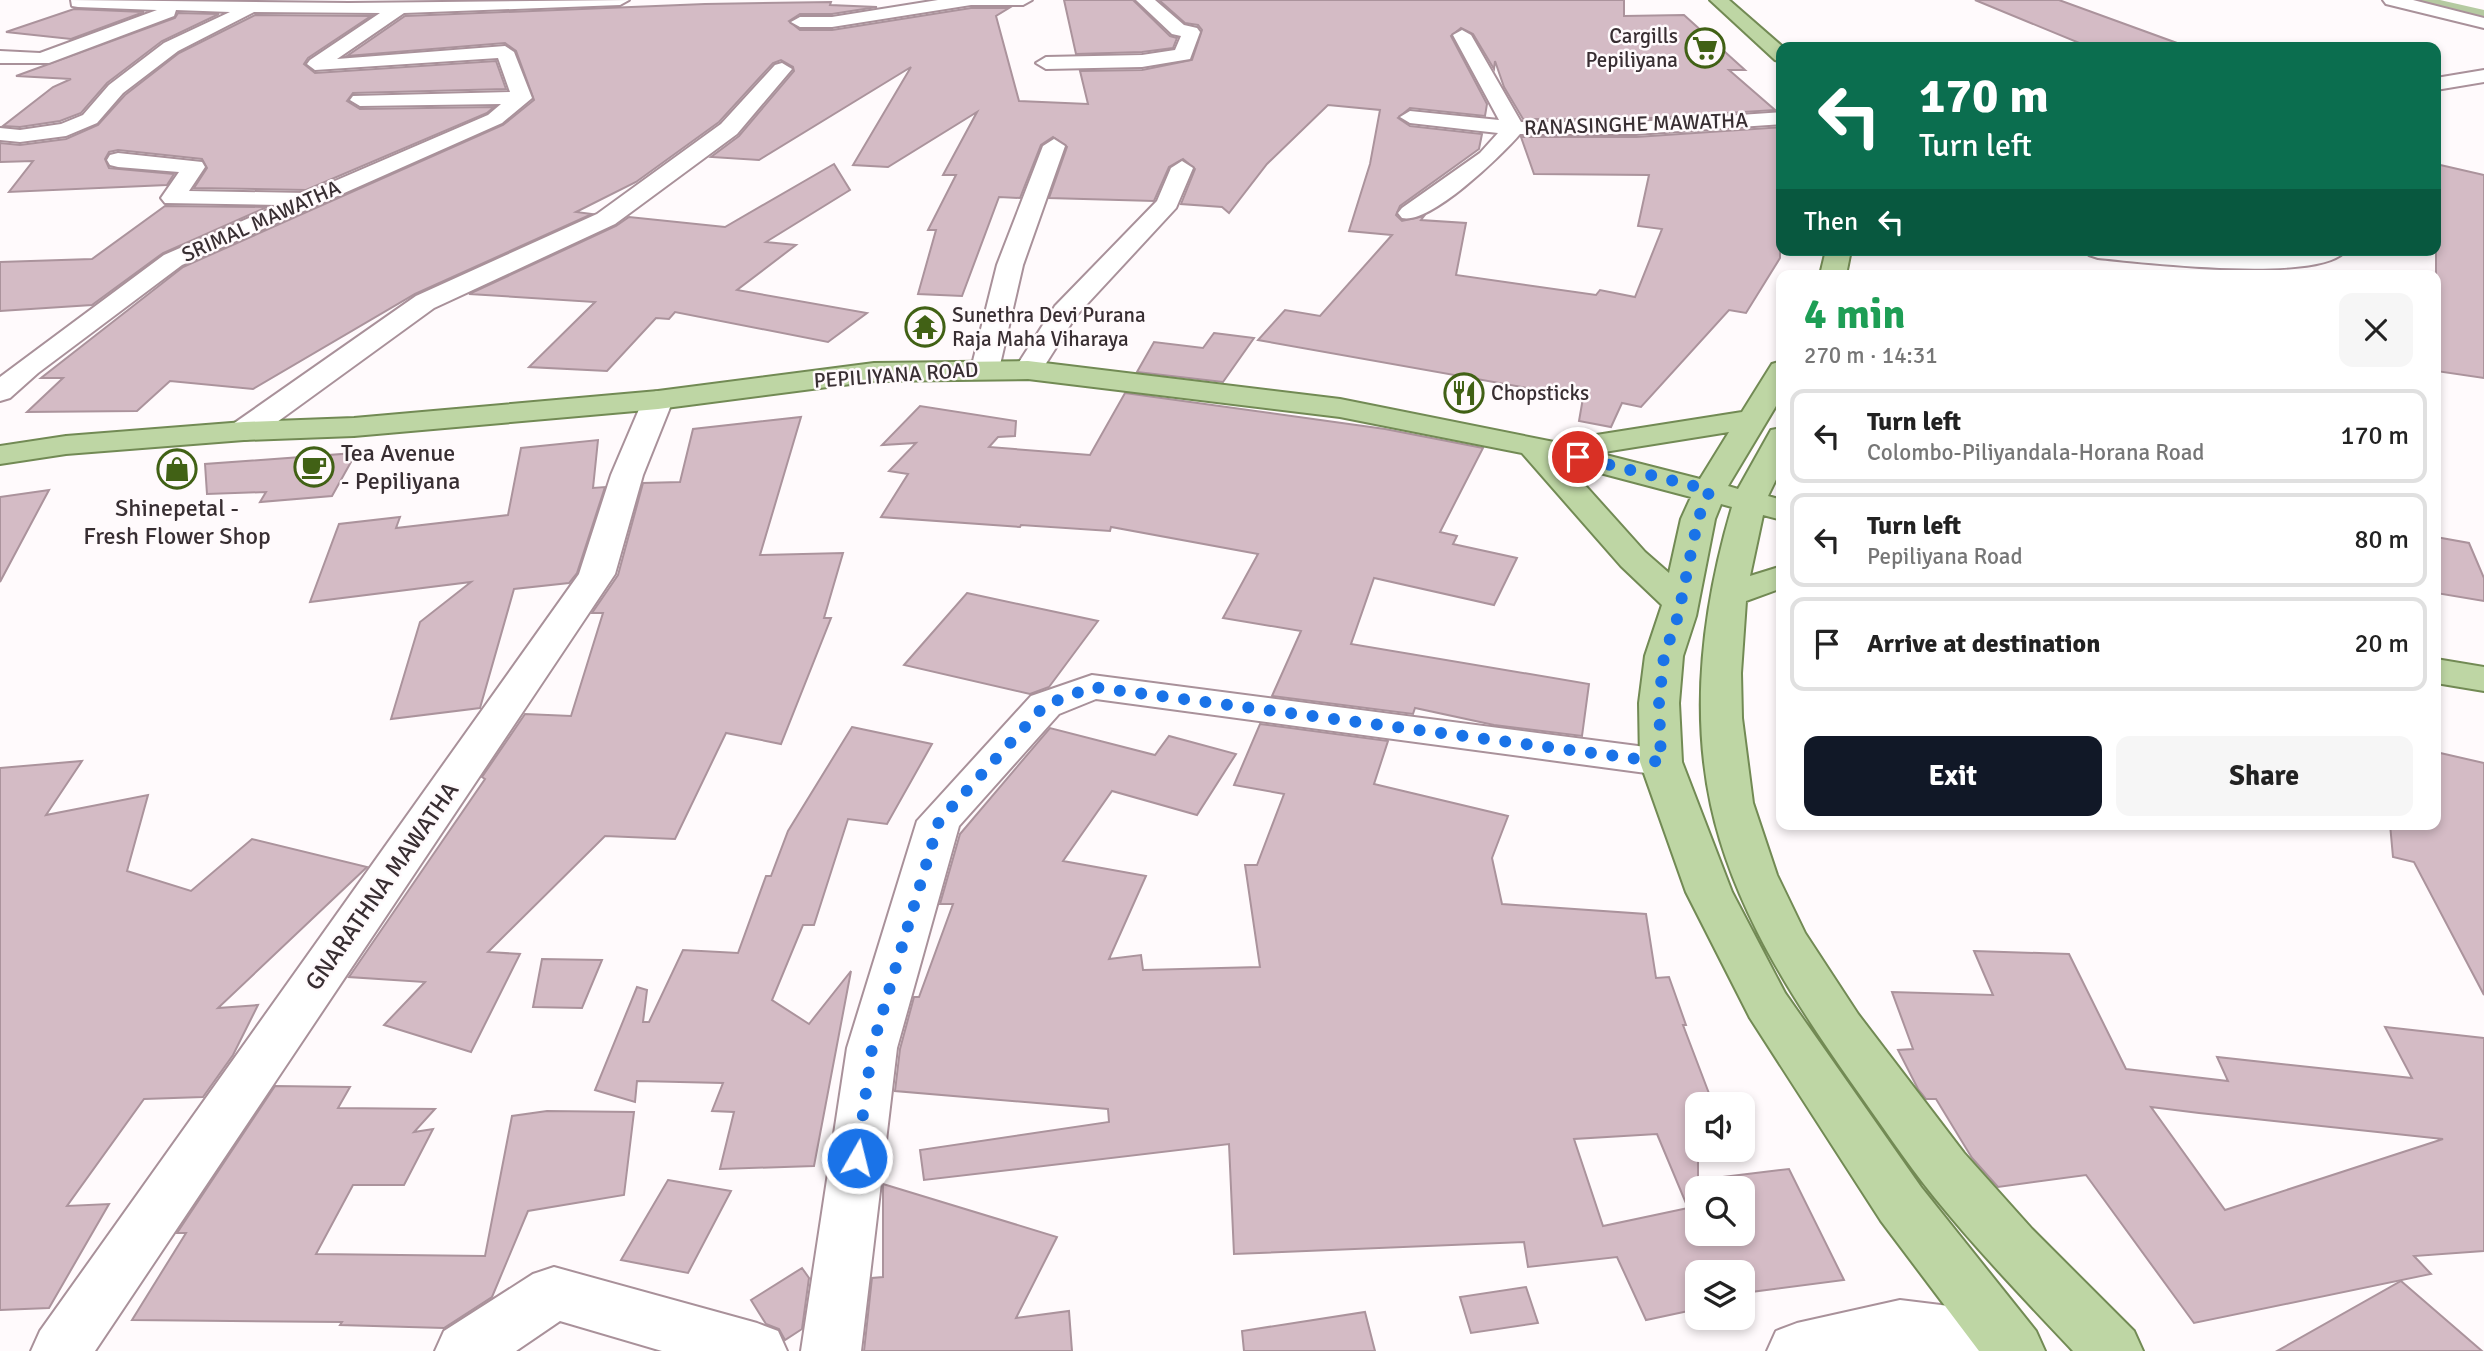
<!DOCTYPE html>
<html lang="en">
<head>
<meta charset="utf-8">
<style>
	body { margin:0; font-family:Signika,sans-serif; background:#f6f6f6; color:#222; height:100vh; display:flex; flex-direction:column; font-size:26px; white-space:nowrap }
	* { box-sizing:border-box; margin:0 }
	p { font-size:23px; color:#767676 }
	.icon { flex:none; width:38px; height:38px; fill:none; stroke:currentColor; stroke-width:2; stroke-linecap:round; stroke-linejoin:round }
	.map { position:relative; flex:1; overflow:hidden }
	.side { position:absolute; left:1776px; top:270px; width:665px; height:560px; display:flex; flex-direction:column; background:#fff; border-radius:14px; box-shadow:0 4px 10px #0003 }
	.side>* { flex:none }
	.guide { position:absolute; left:1776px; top:42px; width:665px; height:214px; border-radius:14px; box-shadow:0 4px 10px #0003; background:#0b6e4f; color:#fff; overflow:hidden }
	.controls { position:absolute; left:1685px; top:1092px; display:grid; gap:14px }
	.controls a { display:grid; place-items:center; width:70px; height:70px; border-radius:14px; background:#fff; box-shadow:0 4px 10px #0003; font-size:35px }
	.pin { position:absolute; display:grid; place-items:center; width:60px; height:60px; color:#fff; margin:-30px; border:4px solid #fff; border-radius:50%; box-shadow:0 2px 7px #0007 }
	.me { position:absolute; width:77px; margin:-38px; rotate:8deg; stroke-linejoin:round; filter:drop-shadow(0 0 5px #0008) }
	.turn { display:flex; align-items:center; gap:24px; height:147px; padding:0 28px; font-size:32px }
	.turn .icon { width:91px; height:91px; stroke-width:2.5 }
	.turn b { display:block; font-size:49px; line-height:60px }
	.then { display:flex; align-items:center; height:66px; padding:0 28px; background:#0003; gap:14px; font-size:26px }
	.round { display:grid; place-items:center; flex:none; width:74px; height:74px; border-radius:14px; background:#f6f6f6 }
	.head { display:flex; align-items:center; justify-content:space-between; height:119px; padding:0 28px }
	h1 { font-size:42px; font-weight:700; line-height:52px; color:#1e9e55 }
	.primary-button { display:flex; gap:14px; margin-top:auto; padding:14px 28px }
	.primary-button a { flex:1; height:80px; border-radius:14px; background:#111827; color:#fff; font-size:28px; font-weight:700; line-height:80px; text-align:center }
	.primary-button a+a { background:#f6f6f6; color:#222 }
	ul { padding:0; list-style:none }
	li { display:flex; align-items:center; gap:21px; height:94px; margin:0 14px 10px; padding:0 14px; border:4px solid #e0e0e0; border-radius:14px }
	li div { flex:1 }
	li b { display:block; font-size:26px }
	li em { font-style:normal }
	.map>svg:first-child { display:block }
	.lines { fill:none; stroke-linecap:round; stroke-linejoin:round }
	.canal { fill:#b5caa1; fill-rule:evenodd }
	.building { fill:#d4bbc5; stroke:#ab939c; stroke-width:2; fill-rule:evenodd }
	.minor-casing { stroke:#a9919a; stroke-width:4 }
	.major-casing { stroke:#728a54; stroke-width:4 }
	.minor { fill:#fff; fill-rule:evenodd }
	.major { fill:#bed6a4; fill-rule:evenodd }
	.route { stroke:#1a73e8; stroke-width:12; stroke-dasharray:0 21.6 }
	.labels { text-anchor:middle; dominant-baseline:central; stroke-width:5; stroke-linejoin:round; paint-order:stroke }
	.far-poi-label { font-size:21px; fill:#382e32; stroke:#fffafc; text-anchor:start }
	.far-street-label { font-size:21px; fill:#382e32; stroke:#fffafc }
	.poi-label { font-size:24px; fill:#382e32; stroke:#fffafc; text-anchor:start }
	.street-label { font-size:24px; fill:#382e32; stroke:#fffafc }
</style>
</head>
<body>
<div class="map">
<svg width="2484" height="1351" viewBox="0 0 2484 1351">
	<rect width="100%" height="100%" fill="#fffafc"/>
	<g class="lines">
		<path class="canal" d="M2402,0h38l44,10v14l-78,-20z"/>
	</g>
	<g class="building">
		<path d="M1064,0h69l37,36 7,2 -4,10 -31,4 -66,2z"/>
		<path d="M1159,0h465v16l60,-1 61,55h-16l46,40 -139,9h-113l-19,-32 -9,-26 -1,8 -21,-35 -12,-6 -10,8 36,68 -2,12 -75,-8 -12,10 12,8 72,8 -3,15 -79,57 -4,9 6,6 22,-5 -3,4 45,3 -10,52 140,20 4,-5 35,7 27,-68 -24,-3 11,-51 -115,-1 -13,-37h115l146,-10 -2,131 -34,55 -17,-3 -88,97 -19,-4 -11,24 -32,-6 4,-23 -325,-58 27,-30 35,6 72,-81 -43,-4 21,-67 10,-54 -52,-5 -61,59 -38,49 -7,-6 -41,-3 14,-35 -12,-10 -14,8 -15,34 -105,-3 18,-51 -14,-10 -12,8 -21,53 -21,-1 -37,99 -44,-2 18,-64h-8l28,-55h-13l34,-63 -89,55 -35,-2 58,-98 -152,93 -48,-3 28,-21 55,-65 -1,-4 -12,-7 -8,3 -54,59 -83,60 -60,30 16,2 -177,80 -162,95 -83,-8 -33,30 -110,1 36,-34h-22l142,-111 320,-142 31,-25 -18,-49 -11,-8 -158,13 58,-40 300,-12 126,-2 -1,3 47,2 -45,7h-32l-11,7 11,9h32l139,-22h38l-13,8 23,85 69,3 -8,-33 62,-1 50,-10 10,-30 -4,-5 -13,-2z"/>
		<path d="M1975,0h84l118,43 -1,4h-87z"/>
		<path d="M74,9l70,3 -73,27 -65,-7z"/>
		<path d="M178,13l41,1 -57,27 -55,42 -26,30 -21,8 -40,6 -17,-1 50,-39 18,-8 -55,-3 159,-58z"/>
		<path d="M255,15l116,1 -63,42 -4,6 11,9 181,-12 10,28 -153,4 -6,8 13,8 134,-2 -7,6 -181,77 -112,-2 13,-20 -5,-9 -84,-9 -9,2 -4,7 4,9 65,6 -7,11 -158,7 24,-31 -33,1v-19l20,2 46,-6 32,-14 27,-30 54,-42z"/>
		<path d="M834,164l16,26 -84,52 30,3 -59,45 130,23 -39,29 -153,-30 -6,7 -13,-1 -49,53 -78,-4 66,-65 -126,-8 147,-68 13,-9 96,10z"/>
		<path d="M2436,164l48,11v203l-48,-7z"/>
		<path d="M165,206l102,1 -104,46 -71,52 -92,6v-49l92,-3z"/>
		<path d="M1214,333l40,5 -31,44 -86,-10 17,-30 49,6z"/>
		<path d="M1125,393l260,36 98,19 -43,84 17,4 -4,8 64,14 -23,47 -120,-27 -23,66 238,40 -7,52 -88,-11 -79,-17 -2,6 -141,-18 29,-65 -78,-13 35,-64 -147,-27 -1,4 -89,-6 -1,2 -139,-10 27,-43 -19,-3 27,-28 -34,2 38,-39 96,15 -1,15 -17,1 -9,10 101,8z"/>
		<path d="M801,417l-41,138 83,-2 -19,65h7l-50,126 -55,-11 -51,106 -70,-3 -117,116 32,2 -49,98 -87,-27 41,-43 -76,-5 136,-198 -3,-2 43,-63 46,2 32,-103h-11l26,-38 25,-92 37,-1 13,-53z"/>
		<path d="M598,440l-5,48 12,-1 -28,86 -8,10 -55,6 -34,119 -89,11 29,-97 51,-40 -161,20 29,-78 61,-7 -4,11 112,-13 13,-67z"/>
		<path d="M356,453l-24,43 -72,6 6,-10 -59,2 -2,-30z"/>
		<path d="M49,490l-49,92v-85z"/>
		<path d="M2436,537l33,6 15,35v23l-48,-8z"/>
		<path d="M967,593l131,28 -49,66 -19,7 -126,-29z"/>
		<path d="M1260,724l128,17 -14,43 134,32 -16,42 10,46 144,10 10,64 13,-1 17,48h-3l30,79h-15v76l91,-11 55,111 -101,13v-21h-45v37l-52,11 -29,-63 -89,10 -4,-25 -290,12 -5,-110 -305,36 -4,-30 189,-28 -1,-13 -213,-18 5,-42 14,-52h5l34,-93h-13l20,-70 90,-106 105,27 14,-19 67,18 -39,61 -85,-24 -49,70 83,15 -37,83 32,-4 2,15 117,-3 -15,-102h12l27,-71 -50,-9zM1657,1134l31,74 -85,18 -29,-87zM1698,1188h45v46h-45z"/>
		<path d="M852,727l80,17 -45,80 -39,-5 -34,106h-11l-31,75 37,24 42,-53 -37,195 -94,3 14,-57 -22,-1 11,-28 -86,-2 -2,21 -40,-12 42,-103 10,3 -4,32h6l34,-72 55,3 28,-77h5l17,-45z"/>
		<path d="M2436,752l48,11v232l-70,-133 -21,-5 -3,-33h46z"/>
		<path d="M82,761l-36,54 102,-20 -21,76 64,20 61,-52 115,28 -149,141 40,-3 -25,50 -30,42 -59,2 -77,107 42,-2 -60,104 -49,2v-542z"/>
		<path d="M1974,951l95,3 57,115 102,12 -11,-24 195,21 -27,-51 99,11v213l-70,5 17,18 -237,49 -108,-148 -88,12 -26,-29 -36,-59h-10l-8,-10 -20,-39 15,-1 -21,-57 101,3zM2151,1107l48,6 244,26 -218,71z"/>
		<path d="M542,959l60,1 -20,48 -49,-1z"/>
		<path d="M275,1086l75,1 -12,21 97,1 -21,23 19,-3 -29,56h-51l-37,69 169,2 27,-140 35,-5 87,1 -10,83 -96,16 -36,86 -48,31 -104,-3 2,-3 -210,-2 54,-87h-9z"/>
		<path d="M668,1180l63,11 -43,82 -67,-13z"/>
		<path d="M883,1184l174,53 -41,81 53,-7 3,40h-208l8,-73 11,-1z"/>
		<path d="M802,1268l7,10 -7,51 -17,11 -6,-11 -13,-5 -15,-24z"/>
		<path d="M2401,1281l81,70h-205z"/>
		<path d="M1526,1287l12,36 -67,10 -11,-36z"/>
		<path d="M1365,1312l10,39h-131l-2,-20z"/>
	</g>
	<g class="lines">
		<g class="minor-casing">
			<g id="minor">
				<path d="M71,0l278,3 280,-3 -9,5 -216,8 -67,46 168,-13 9,6 18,46 -30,25 -320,142 -144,108 -28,25 -10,3v-24l164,-122 115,-50 -114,-2 -4,-5 18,-26 -61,-5 -8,-2 -3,-5 3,-5 8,-2 84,9 3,5 -16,24 118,2 181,-78 13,-11 -141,2 -10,-6 3,-4 157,-4 -12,-34 -183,12 -8,-6 3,-4 70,-47 -126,-1 -76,39 -55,42 -26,30 -31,13 -46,6 -20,-2v-12l20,2 41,-6 22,-9 26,-30 55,-42 66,-31 -54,-2 -2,6 -125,47h-49v-12l40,2 117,-43 -79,-3 -6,-1z"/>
				<path d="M938,0h94l-9,5h-52l-139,22h-32l-9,-5 9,-5h32z"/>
				<path d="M1136,0h19l29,25 13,3 3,4 -10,27 -48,8 -96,2 -10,-6 10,-6 96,-2 33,-5 6,-14 -9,-2z"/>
				<path d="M2383,0h30l71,18v10l-98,-24z"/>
				<path d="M1462,30l9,5 50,87h115l146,-10v12l-146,10h-116c-19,22 -90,91 -118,84l-4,-5 4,-5 78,-55 18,-20 -88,-10 -10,-6 10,-6 89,9 -46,-85z"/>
				<path d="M782,63l10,6 -55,65 -122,90 -181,84 -179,130 -11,2 -11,-2 -4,-7 4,-7 183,-128 181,-82 124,-90 54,-59z"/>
				<path d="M2484,70v12l-48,8v-12z"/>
				<path d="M1054,139l11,7 -42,119 -24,104 -4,6 -10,3 -10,-3 -4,-6 26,-104 46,-119z"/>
				<path d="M1182,161l11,7 -17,40 -100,108 -38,60 -10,3 -10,-3 -4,-6 41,-64 102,-105 14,-33z"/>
				<path d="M2086,250l168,3 92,-3c-23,34 -207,12 -248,8l-9,-3z"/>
				<path d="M658,391l11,3 4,6 -30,75 -28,99 -520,777h-64l9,-20 539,-757 32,-99 32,-75 4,-6z"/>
				<path d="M1092,675l569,74 15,4 6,9 -6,9 -15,4 -565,-76 -37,15 -100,112 -62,222 -36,303h-60l46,-303 70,-227 114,-125z"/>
				<path d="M554,1267l203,56 21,8 9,20h-125l-102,-30 -44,30h-81l9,-20 89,-57z"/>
				<path d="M1900,1300l106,13 21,8 9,20 -5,10h-264l9,-20 21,-8z"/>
			</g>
		</g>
		<g class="major-casing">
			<g id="major">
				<path d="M1710,0h19l54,47 -1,15 -7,-2z"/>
				<path d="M1826,250h25l-5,25h-26z"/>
				<path d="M1028,361l312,38 219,44 12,-4 171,-27 30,-48 10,-3v35l-54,90 10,3 33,-59 11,-2v39l-14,29 14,4v20l-19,-5 -13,61 32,-10v22l-36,13 -5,72 1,45 11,85 24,72 28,58 53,81 106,139 68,76 102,102 9,20h-70c-47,-50 -95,-100 -138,-153 -30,-37 -56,-77 -84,-116 -59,-84 -118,-175 -140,-277 -21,-98 -7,-203 21,-298l-11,-3 -6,15 -19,97 -13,40 -4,47 3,59 50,130 53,101 136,194 115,144 9,20h-66l-98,-130 -131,-203 -64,-126 -46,-130 -1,-59 6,-47 17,-51 -41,-39 -99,-113 -182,-36 -312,-38 -154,2 -216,28 -304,27 -110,4 -178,14 -66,10v-18l66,-10 178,-14 110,-4 304,-27 216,-28zM1729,432l-29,47 -102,-26zM1566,464l125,33 -10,22 -12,54 -24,-21z"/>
				<path d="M2436,659l48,8v24l-48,-8z"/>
			</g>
		</g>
		<use href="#minor" class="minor"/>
		<use href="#major" class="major"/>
	</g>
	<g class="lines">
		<path class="route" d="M857,1158l15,-110 67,-227 106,-116 47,-18 569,75 -2,-60 5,-46 14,-40 20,-97 12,-29 -132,-33"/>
	</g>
	<defs>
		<g id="supermarket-ring" transform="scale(2.0125)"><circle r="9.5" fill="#fffafc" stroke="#416115" stroke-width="1.5"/><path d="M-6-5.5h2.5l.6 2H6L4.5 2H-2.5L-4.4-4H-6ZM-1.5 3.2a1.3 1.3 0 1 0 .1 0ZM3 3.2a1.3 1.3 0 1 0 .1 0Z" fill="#416115"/></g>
		<g id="temple-ring" transform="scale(2.0125)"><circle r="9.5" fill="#fffafc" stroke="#416115" stroke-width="1.5"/><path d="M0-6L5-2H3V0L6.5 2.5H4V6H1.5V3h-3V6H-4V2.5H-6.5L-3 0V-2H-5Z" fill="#416115"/></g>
		<g id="restaurant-ring" transform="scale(2.0125)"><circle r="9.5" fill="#fffafc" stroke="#416115" stroke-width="1.5"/><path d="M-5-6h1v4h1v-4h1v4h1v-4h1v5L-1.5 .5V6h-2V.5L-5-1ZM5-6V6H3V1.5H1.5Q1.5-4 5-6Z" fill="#416115"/></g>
		<g id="cafe-ring" transform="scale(2.0125)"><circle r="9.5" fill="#fffafc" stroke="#416115" stroke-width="1.5"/><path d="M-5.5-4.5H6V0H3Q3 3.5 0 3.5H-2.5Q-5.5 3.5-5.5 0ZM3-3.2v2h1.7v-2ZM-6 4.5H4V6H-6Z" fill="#416115"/></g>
		<g id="shop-ring" transform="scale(2.0125)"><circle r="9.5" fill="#fffafc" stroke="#416115" stroke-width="1.5"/><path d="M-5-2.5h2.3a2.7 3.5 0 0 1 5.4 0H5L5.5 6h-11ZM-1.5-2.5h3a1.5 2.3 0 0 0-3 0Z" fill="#416115"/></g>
	</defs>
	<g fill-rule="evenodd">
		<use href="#supermarket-ring" x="1705" y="48"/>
		<use href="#temple-ring" x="925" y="327"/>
		<use href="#restaurant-ring" x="1464" y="393"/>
		<use href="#cafe-ring" x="314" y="467"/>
		<use href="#shop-ring" x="177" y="469"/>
	</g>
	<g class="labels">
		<g class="far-poi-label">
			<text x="1678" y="36" text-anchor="end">Cargills<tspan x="1678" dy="24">Pepiliyana</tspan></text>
			<text x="952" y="315">Sunethra Devi Purana<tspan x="952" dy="24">Raja Maha Viharaya</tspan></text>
			<text x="1491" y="393">Chopsticks</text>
		</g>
		<g class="far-street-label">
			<text transform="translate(1636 124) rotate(-2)">RANASINGHE MAWATHA</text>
			<text transform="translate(261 221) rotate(-24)">SRIMAL MAWATHA</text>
			<text transform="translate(896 375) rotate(-4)">PEPILIYANA ROAD</text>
		</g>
		<g class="poi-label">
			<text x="341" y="453">Tea Avenue<tspan x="341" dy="28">- Pepiliyana</tspan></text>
			<text x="177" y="508" text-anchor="middle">Shinepetal -<tspan x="177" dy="28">Fresh Flower Shop</tspan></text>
		</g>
		<g class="street-label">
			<text transform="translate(382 886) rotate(-55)">GNARATHNA MAWATHA</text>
		</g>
	</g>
</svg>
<div class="controls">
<a><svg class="icon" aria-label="sound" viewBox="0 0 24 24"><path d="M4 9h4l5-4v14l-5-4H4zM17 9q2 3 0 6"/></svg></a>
<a><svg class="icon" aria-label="search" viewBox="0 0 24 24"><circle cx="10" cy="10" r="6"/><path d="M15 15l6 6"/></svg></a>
<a><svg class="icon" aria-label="layers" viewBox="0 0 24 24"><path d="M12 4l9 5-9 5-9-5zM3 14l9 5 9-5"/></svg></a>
</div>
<div class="pin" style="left:1578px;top:457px;background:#d93025"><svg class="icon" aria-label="arrive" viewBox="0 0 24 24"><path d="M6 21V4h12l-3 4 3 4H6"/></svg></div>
<svg class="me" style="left:857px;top:1158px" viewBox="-20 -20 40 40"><circle r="17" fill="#1a73e8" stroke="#fff" stroke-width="3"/><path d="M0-11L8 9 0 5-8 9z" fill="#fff"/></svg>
<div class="guide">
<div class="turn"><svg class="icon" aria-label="left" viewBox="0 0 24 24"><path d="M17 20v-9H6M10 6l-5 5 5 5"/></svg><div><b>170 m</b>Turn left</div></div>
<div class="then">Then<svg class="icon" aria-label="left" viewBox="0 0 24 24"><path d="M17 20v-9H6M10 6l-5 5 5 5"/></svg></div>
</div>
<section class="side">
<div class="head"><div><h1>4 min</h1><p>270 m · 14:31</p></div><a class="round"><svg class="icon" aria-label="close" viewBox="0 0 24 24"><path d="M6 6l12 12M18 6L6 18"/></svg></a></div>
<ul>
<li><svg class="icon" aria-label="left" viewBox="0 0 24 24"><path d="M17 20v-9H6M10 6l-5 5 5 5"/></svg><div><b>Turn left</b><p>Colombo-Piliyandala-Horana Road</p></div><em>170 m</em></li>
<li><svg class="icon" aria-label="left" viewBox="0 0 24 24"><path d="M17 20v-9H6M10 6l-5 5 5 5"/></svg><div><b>Turn left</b><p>Pepiliyana Road</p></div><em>80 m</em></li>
<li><svg class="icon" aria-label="arrive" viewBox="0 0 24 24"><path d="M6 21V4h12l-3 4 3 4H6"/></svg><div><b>Arrive at destination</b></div><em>20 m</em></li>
</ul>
<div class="primary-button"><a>Exit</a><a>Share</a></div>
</section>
</div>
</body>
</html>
